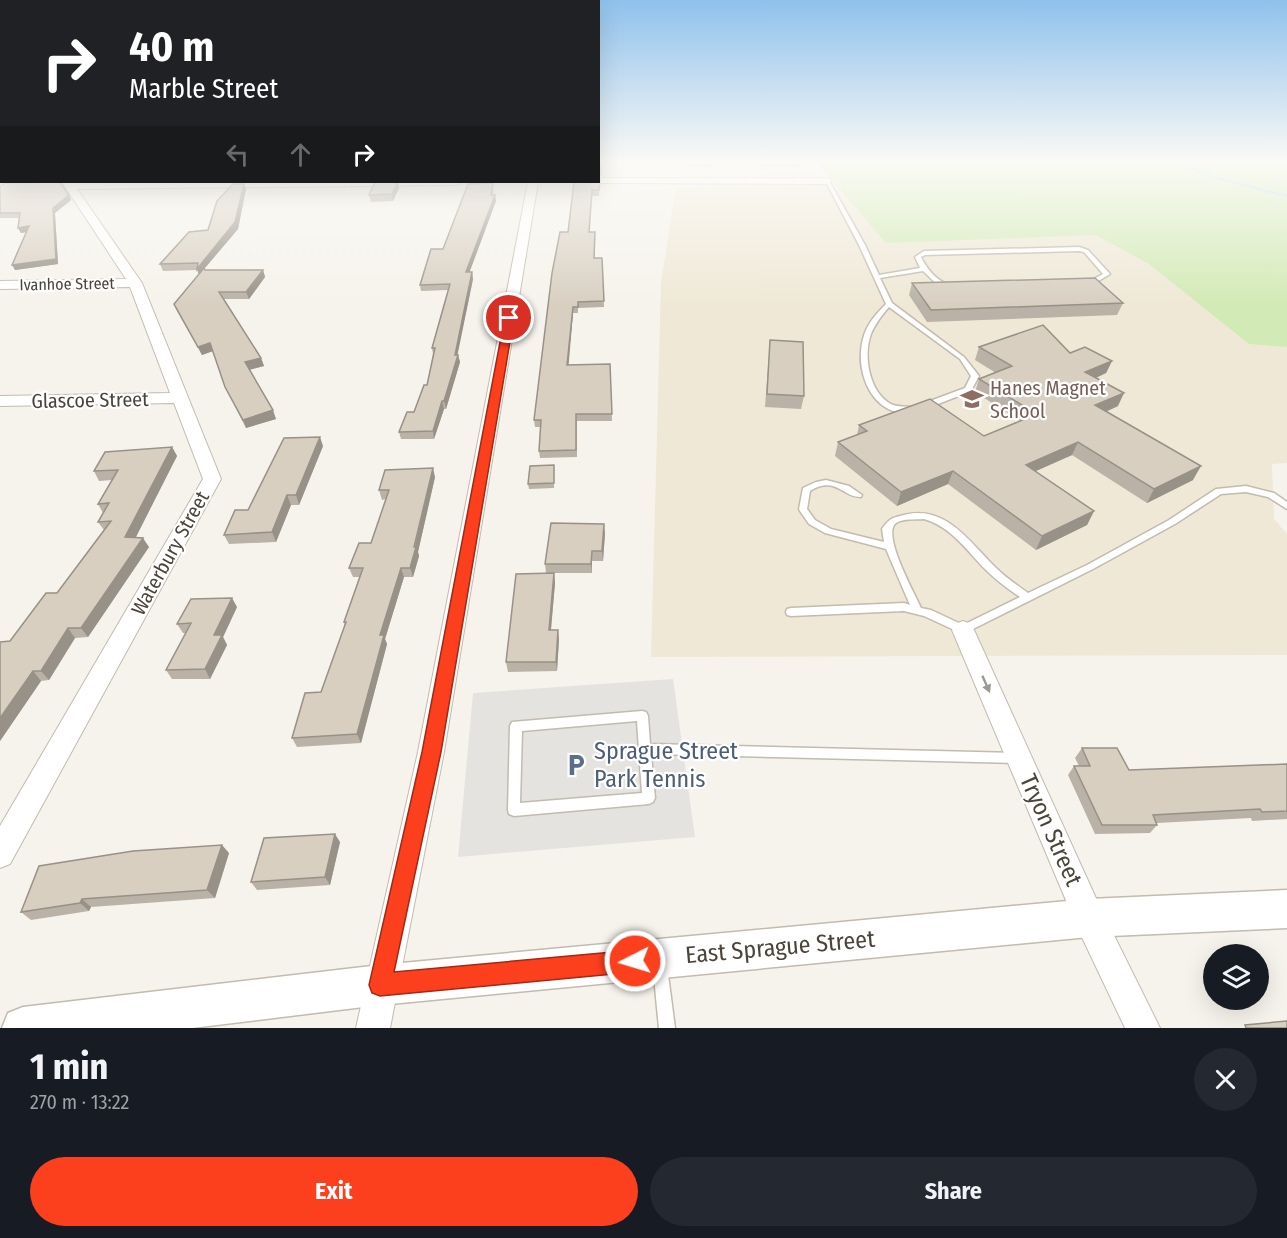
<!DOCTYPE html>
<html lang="en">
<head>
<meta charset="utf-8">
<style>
	body { margin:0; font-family:"Fira Sans Condensed",sans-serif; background:#242831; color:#f1f3f6; height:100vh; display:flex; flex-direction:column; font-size:22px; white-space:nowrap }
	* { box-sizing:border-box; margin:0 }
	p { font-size:20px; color:#9ea1a6 }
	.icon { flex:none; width:33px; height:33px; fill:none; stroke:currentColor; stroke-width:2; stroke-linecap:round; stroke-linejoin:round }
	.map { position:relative; height:1028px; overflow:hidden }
	.sheet { display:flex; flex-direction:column; background:#171b24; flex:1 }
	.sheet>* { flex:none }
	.guide { position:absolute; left:0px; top:0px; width:600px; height:183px; box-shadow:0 6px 24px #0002; background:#202124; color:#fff; overflow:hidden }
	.controls { position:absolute; left:1203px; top:944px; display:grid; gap:12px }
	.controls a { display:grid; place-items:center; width:66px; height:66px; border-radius:50%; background:#171b24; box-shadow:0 6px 24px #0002; font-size:30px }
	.pin { position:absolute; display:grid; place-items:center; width:51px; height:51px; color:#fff; margin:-26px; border:3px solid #fff; border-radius:50%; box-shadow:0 2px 6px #0007 }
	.me { position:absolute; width:66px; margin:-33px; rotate:265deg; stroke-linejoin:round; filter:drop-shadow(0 0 4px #0008) }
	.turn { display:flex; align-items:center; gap:21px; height:126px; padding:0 30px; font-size:27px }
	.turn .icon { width:78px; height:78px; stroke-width:2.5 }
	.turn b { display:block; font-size:42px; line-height:51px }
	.lanes { display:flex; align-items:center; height:57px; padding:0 30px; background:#0003; justify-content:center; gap:30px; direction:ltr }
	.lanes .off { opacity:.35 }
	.round { display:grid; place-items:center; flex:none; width:63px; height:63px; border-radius:32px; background:#242831 }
	.overview { display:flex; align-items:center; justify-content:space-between; height:102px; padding:0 30px }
	h1 { font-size:36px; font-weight:700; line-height:45px }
	.action { display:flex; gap:12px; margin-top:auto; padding:12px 30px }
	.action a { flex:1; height:69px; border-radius:36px; background:#fc3f1d; color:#fff; font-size:24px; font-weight:700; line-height:69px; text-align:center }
	.action a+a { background:#242831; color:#f1f3f6 }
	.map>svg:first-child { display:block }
	.education { fill:#efe8d6 }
	.green { fill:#d2eab5 }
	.parking { fill:#e5e3e0 }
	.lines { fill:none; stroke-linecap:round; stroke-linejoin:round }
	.stream { fill:#a9d4f2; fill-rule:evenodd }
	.service-casing { stroke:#c2bbae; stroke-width:3 }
	.minor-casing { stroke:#c2bbae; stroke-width:2 }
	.tertiary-casing { stroke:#c2bbae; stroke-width:3 }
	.service { fill:#fff; fill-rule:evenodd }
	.minor { fill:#fff; fill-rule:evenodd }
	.tertiary { fill:#fff; fill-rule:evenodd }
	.wall { fill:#bab2a6 }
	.shaded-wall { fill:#979187 }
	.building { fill:#d8cfc1; stroke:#979187; stroke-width:1.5 }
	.oneway { fill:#9c9892 }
	.route { fill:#fc3f1d; stroke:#a42913; stroke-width:1.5 }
	.labels { text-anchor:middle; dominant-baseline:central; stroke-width:4.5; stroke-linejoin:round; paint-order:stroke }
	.far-street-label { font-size:16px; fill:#4b4439; stroke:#fff }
	.education-label { font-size:20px; fill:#785e54; stroke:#fff; text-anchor:start }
	.street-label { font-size:20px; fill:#4b4439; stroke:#fff }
	.near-service-label { font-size:24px; fill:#4e5e75; stroke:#fff; text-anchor:start }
	.near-street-label { font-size:24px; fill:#4b4439; stroke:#fff }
</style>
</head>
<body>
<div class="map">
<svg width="1287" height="1028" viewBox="0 0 1287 1028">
	<rect width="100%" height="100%" fill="#f6f3ec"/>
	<path class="education" d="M1062,175l225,159v129l-15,1 2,55 13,15v121l-636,2 10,-374 15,-95z"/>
	<path class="green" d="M816,161h471v186l-38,-3 -100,-80 -53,-29 -210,8z"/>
	<path class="parking" d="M673,679l22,158 -237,20 15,-164z"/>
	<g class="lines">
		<path class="stream" d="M1169,161h6l38,15 74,19v2l-76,-19z"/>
		<g class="service-casing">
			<g id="service">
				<path d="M825,180l4,1 36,64 14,30 41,-7 -5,-11 9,-6 155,-4 9,3 22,24 -15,9h-11v-2l8,-1 11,-6 -19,-22 -5,-1 -154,4 -4,2c7,14 16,24 30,29v2c-13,0 -19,-9 -28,-17l-43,7 12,25 72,54 15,19 -8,15 -43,17h-6v-4l43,-16 6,-12 -11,-17 -71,-52c-7,8 -14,17 -18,27 -8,22 -2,56 18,69 9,6 19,1 27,6 -6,4 -15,4 -23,2 -27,-10 -37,-46 -30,-72 3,-14 13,-25 23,-35l-27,-59z"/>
				<path d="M826,480l23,6 13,9 -1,2c-18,1 -25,-22 -51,-6l-3,18 8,11 16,9 53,13 -2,-13c8,-11 10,-11 22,-14 42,-11 66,28 91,52 10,10 22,18 33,26l59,-28 82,-45 47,-31 30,-3 28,7 13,9v7l-19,-12 -22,-5 -25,2 -46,30 -82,45 -130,65 -39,-18 -20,-5 -113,5 -4,-1 -1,-3 1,-3 4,-1 113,-5 6,2 -24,-56 -61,-16 -16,-9 -9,-13 -1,-2 4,-21 13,-6zM924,519c28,8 43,32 62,51 10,10 22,19 34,27l-57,28 -32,-15 -10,-2c-6,-14 -40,-74 -25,-85 7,-5 20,-3 28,-4z"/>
				<path d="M642,711l4,1 2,4 2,28 367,9 4,1 2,4 -2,4 -4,1 -366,-9 4,44 -2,4 -4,2 -135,12 -5,-2 -1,-4 2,-84 2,-4zM637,721l5,72 -122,10 2,-72z"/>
				<path d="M660,960l5,2 2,5 8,61h-16l-6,-61 2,-5z"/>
			</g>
		</g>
		<g class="minor-casing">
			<g id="minor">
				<path d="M0,177l2,5h4l-6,1z"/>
				<path d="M598,178h229l5,3 -5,3 -233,-1 -1,-1h5z"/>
				<path d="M62,182h400l-5,3 -380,4 65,94 79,196 -211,385 -10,4v-42l203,-347 -29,-76 -174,3v-10l170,-3 -40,-106 -130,2v-8l126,-2z"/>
				<path d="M528,182h10l-94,570 -54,276h-34l62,-276z"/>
				<path d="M963,621l8,3 3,6 126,277 60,121h-35l-47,-99 -126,-299 3,-6z"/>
			</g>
		</g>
		<g class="tertiary-casing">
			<path id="tertiary" d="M1287,890v38l-198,9 -709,68 -188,23h-190l6,-15 15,-6 357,-42 709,-66z"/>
		</g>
		<use href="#service" class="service"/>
		<use href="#minor" class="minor"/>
		<use href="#tertiary" class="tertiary"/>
	</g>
	<g class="wall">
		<path d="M686,161h25l1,6h-25z"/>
		<path d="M758,161h41l1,3 -1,3h-39z"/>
		<path d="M53,182l16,13 2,5 -16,13 3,51 -43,6 12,-38 -6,1 -3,-5 1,-10h-19v-32z"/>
		<path d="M574,182l26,3 -1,11h-7l-3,36h6l-1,26h8l2,49 -26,1v5h-5l-5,52 42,-1 2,57h-35v36l-37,1 -1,-7 2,-24h-6l-1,-7 34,-188z"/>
		<path d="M244,184l2,5 -8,40 -34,40 1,1h58l2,7 -16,22h-25l37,59 3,8 -15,4 27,49 -30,9 -17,-33 -16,-44 -11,4 -25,-44 -3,-7 25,-30 -2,-4 -34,1 -3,-7 48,-34z"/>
		<path d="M399,188l-6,13 -22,1 -2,-7z"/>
		<path d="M494,189l-1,6h2l1,6 -27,71h3l1,7 -16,76h1l2,7 -14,47h-2l-10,30h-33l-2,-7 15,-20 13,-27 6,-31 -1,-6 16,-58 -27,1 -1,-6 23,-36z"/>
		<path d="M912,283l211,20 -6,12 -190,7 -18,-27z"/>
		<path d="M770,340l34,56 -3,13 -36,-2z"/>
		<path d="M979,347l91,6 42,8 -6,12 -10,5 22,28 -12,6 87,68 -46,23 -75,-48 -36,16 58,40 -7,14 -51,25 -88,-66 -51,22 -62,-50 3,-14 19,-7 2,-10 125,11 36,-15 -45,-29 4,-13 17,-6 -21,-13z"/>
		<path d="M323,446l-24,59h-8l-15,37 -47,2 -5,-9 24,-25z"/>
		<path d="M172,447l5,9 -42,81 14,10 -61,90 -13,1 -26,42 -8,1 -41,60v-99l10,-1 47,-48 47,-63 -6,-8 5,-9 -5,-9 14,-24 -13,1 -5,-10z"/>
		<path d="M554,465v23l-25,1 -1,-5z"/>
		<path d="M435,477l-17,75 1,4 -6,21h-9l-19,62 2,5 -26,99 -64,4 -5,-9 29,-46 24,-66 -1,-4 16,-45h-7l-4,-9 22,-25 15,-44 -4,1 -3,-10z"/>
		<path d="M605,533l-2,28h-11v12h-46l-1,-9z"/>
		<path d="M554,573l1,10 -4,47 8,9 -2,32 -49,1 -2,-10z"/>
		<path d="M237,607l-14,30 4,8 -17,34h-38l-6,-9 20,-37h-3l-6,-9z"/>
		<path d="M1082,748l47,22 158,-6v55l-35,2 -1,-3 -94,5v2l-7,8 -55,1 -27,-59 6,-9h5l-4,-8z"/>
		<path d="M340,842l-10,43 -73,5 -6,-8z"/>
		<path d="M229,853l-14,45 -124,9 -2,4 -58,9 -10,-8z"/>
	</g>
	<g class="shaded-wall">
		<path d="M602,161l-1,15 -3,1v-5z"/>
		<path d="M398,182l1,6 -6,13 -1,-7z"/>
		<path d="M244,184l2,5 -8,40 -39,46 -2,-6z"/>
		<path d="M69,195l2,5 -16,13 3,51 -43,6 -3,-5 41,-57z"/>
		<path d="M495,195l1,6 -29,78 -1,-7z"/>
		<path d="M29,226l3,5 -11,2 -3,-5z"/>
		<path d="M263,270l2,7 -16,22 -3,-7z"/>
		<path d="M472,272l1,7 -17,83 -1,-7z"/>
		<path d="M573,307v6l-5,59 -1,-7z"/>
		<path d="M210,343l3,8 -11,4 -4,-8z"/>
		<path d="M458,355l2,7 -14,47 -2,-8z"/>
		<path d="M261,358l3,8 -16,4 -3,-8z"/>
		<path d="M1112,361l-6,12 -26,12 5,-13z"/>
		<path d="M1124,393l-6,13 -29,13 6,-14z"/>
		<path d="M442,401l2,8 -10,30 -1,-8z"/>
		<path d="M273,410l3,9 -30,9 -3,-8z"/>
		<path d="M320,437l3,9 -24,59 -3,-10z"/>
		<path d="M1078,442l-6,13 -52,23 6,-13z"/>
		<path d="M172,447l5,9 -46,91 -6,-10z"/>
		<path d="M1201,466l-8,14 -46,23 7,-14z"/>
		<path d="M433,468l2,9 -17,75 1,4 -6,21 -3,-9z"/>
		<path d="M953,471l-5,13 -51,22 4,-14z"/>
		<path d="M287,495l4,10 -15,37 -4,-10z"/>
		<path d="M1094,511l-7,14 -51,25 6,-14z"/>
		<path d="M604,524l1,9 -2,28 -1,-10z"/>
		<path d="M143,538l6,9 -61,90 -7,-9z"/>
		<path d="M592,551v22l-1,-9z"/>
		<path d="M401,568l3,9 -19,62 2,5 -26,99 -4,-9 23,-99z"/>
		<path d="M554,573l1,10 -5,56 -1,-9z"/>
		<path d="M232,598l5,9 -14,30 4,8 -17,34 -5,-10 9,-34z"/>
		<path d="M68,628l7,10 -26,42 -8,-9z"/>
		<path d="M558,630l1,9 -2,32 -1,-9z"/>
		<path d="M33,671l8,10 -41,60v-23z"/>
		<path d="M335,834l5,8 -10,43 -5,-8z"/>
		<path d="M222,845l7,8 -14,45 -8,-8z"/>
		<path d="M82,899l9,8 -2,4 -9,-8z"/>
	</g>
	<g class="building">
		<path d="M0,161h2v13l-2,-1z"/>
		<path d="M598,161h3v10l-3,1z"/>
		<path d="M686,161h25l1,2 -25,1z"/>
		<path d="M759,161h40l1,3h-40z"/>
		<path d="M598,180h2l-1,10h-7l-3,42h6l-1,26h8l2,43 -26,1v5h-5l-6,58 43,-1 2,50h-36v36l-37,1 2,-31h-7l18,-147 8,-41h8l6,-50h24z"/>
		<path d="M49,182h11l9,13 -16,13 3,51 -44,6 17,-39 -11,2 2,-15h-20v-27l6,-3z"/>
		<path d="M375,182h23l-6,12 -23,1z"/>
		<path d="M493,183l-2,12h4l-29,77h6l-17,83h3l-14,46h-2l-9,30 -34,1 8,-20h7l10,-27h3l8,-37h-3l18,-64 -30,1 11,-36h12l25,-65z"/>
		<path d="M233,184h11l-9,38 -38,47 1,-6 -38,1 29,-32 19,-2 9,-29z"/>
		<path d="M204,268l1,2h58l-17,22h-27l42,66 -16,4 28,48 -30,10 -18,-33 -15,-44 -12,4 -24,-43z"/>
		<path d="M1095,278l28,25 -192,7 -19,-27z"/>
		<path d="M1043,325l27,28 15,-6 27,14 -27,11 39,21 -29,12 106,61 -47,23 -76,-47 -52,23 68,46 -52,25 -89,-65 -52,21 -63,-50 29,-11 -8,-6 71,-26 54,37 53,-22 -58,-35 33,-13 -33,-19z"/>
		<path d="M770,340l33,2 1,54 -37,-2z"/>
		<path d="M320,437l-24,58h-9l-15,37 -48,3 11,-25h13l36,-72z"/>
		<path d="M172,447l-47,90 18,1 -62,90h-13l-27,43h-8l-33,47v-76l10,-1 36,-48h11l54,-72 -13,1 11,-19 -11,1 20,-34 -24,1 11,-19z"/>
		<path d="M554,465v18l-26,1 2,-18z"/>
		<path d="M433,468l-19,79h2l-6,21h-9l-21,67h4l-27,99 -65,4 13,-45 16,-1 25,-70h-2l19,-54h-14l10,-25h12l18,-53h-10l6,-20z"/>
		<path d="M551,523l53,1 -2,27h-10l-1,13h-46z"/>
		<path d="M554,573l-5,57h9l-2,32h-50l10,-88z"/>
		<path d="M232,598l-18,37h8l-17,34 -39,1 25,-47 -14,1 14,-25z"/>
		<path d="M1082,748h35l12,22 158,-6v47l-25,1 -2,-3 -107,6 4,10h-55l-28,-59h16z"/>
		<path d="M335,834l-10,43 -74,5 13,-44z"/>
		<path d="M222,845l-15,45 -125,9 -2,4 -59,9 18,-46 94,-15z"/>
		<path d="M1287,1021v7h-41l-1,-3z"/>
	</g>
	<defs><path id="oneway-solid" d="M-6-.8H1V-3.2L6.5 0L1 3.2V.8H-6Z" transform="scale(1.5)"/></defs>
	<use class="oneway" href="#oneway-solid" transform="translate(986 684) rotate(66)"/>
	<linearGradient id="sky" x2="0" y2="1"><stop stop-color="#8fc1ec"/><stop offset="0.53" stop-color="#fbfaf6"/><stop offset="1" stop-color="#fbfaf6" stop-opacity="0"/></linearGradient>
	<rect width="1287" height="305" fill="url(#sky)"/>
	<path class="route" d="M505,316l9,2 -73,434 -47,220 241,-22 8,3 3,8 -3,8 -8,3 -255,24 -8,-3 -3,-8 53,-233z"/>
	<defs>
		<g id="school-bare" transform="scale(1.8)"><path d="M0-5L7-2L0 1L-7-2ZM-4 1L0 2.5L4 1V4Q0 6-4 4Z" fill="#8d6e63" stroke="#fff" stroke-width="2.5" paint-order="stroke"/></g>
		<g id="parking-bare" transform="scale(1.8)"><path d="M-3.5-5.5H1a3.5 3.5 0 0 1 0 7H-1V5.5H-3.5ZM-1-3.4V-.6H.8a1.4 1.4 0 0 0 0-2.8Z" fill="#5c6f8a" stroke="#fff" stroke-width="2.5" paint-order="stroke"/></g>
	</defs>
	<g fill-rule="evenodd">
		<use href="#school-bare" x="972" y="399"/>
		<use href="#parking-bare" x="576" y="765"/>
	</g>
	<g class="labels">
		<g class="far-street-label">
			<text transform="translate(67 284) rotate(-1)">Ivanhoe Street</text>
		</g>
		<g class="education-label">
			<text x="990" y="388">Hanes Magnet<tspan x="990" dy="23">School</tspan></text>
		</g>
		<g class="street-label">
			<text transform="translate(90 400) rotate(-1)">Glascoe Street</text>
			<text transform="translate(170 553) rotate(-61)">Waterbury Street</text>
		</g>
		<g class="near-service-label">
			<text x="594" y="751">Sprague Street<tspan x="594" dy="28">Park Tennis</tspan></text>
		</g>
		<g class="near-street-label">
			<text transform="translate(1051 830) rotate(66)">Tryon Street</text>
			<text transform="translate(780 947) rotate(-5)">East Sprague Street</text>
		</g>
	</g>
</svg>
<div class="controls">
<a><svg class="icon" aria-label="layers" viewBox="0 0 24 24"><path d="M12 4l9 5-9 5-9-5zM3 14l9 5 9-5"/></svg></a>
</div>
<div class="pin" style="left:509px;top:318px;background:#d93025"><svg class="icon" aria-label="arrive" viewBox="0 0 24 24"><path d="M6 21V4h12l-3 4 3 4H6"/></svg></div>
<svg class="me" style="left:635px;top:961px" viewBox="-20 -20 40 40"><circle r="17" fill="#fc3f1d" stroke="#fff" stroke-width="3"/><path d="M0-11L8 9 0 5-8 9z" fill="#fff"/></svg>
<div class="guide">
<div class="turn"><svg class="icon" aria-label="right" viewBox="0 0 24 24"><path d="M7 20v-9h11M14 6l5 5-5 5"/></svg><div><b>40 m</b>Marble Street</div></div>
<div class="lanes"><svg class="icon off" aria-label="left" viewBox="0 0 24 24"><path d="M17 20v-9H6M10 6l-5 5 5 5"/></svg><svg class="icon off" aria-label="ahead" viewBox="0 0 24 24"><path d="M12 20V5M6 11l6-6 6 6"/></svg><svg class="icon" aria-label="right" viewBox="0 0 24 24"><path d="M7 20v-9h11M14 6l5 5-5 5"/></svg></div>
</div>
</div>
<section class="sheet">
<div class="overview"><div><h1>1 min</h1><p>270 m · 13:22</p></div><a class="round"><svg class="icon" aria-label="close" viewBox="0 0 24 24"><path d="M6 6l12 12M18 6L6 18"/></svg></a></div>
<div class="action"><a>Exit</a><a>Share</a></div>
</section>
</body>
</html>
